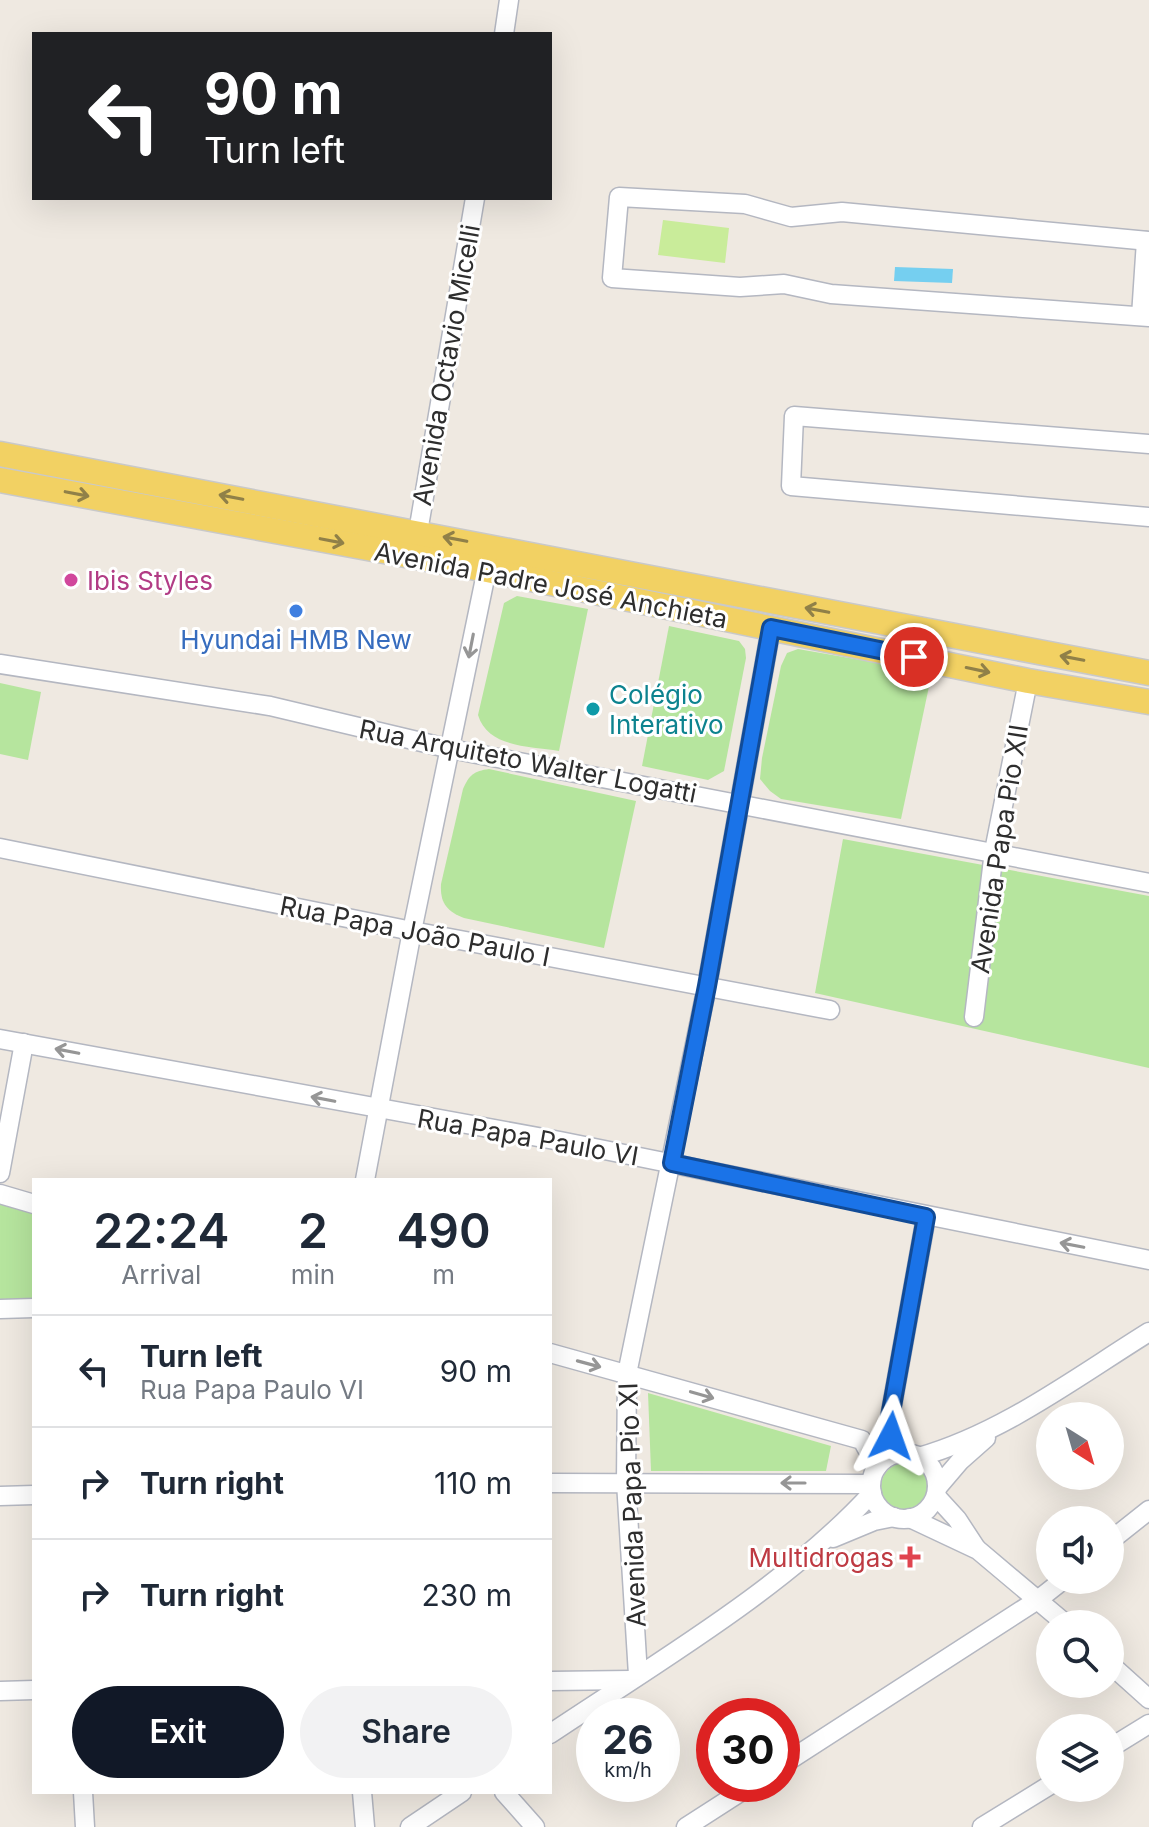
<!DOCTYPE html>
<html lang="en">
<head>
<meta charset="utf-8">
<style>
	body { margin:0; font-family:Inter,sans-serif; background:#f2f2f3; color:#1f2937; height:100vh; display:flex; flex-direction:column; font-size:30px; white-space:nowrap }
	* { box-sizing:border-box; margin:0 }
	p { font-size:26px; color:#747a83 }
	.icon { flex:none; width:44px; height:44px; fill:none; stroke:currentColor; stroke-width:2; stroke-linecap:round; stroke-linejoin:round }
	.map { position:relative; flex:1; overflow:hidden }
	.side { position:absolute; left:32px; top:1178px; width:520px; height:616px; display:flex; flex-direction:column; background:#fff; border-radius:0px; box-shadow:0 8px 32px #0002 }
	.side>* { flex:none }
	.guide { position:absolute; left:32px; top:32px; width:520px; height:168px; border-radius:0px; box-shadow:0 8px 32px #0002; background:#202124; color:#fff; overflow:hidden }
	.needle { width:52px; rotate:143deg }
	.fabs { position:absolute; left:1036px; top:1402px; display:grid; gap:16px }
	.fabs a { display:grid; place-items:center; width:88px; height:88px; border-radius:50%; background:#fff; box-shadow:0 8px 32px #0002; font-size:40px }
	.speed { position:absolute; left:576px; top:1698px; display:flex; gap:16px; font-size:40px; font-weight:700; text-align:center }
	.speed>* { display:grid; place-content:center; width:104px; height:104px; border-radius:50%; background:#fff; box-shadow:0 8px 32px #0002; line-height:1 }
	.speed small { font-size:20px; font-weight:400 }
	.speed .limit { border:12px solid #d22; background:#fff; color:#111 }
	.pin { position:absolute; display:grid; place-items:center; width:68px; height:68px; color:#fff; margin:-34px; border:4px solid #fff; border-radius:50%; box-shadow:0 2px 8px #0007 }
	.me { position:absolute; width:88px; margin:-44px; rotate:4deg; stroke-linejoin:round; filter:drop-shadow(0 0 6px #0008) }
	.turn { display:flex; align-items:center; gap:28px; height:168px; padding:0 40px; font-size:36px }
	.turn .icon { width:104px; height:104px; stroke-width:2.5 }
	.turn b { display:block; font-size:56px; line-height:68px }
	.eta { display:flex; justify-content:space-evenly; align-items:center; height:136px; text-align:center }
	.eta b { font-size:48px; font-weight:600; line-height:56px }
	.primary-button { display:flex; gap:16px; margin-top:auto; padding:16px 40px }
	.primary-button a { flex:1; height:92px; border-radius:48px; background:#111827; color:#fff; font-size:32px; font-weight:600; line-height:92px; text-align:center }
	.primary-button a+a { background:#f2f2f3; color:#1f2937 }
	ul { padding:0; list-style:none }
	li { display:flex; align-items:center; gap:24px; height:112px; padding:0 40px; border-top:2px solid #e0e1e3 }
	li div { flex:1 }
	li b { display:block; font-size:30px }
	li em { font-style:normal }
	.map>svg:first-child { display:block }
	.green { fill:#b6e59e }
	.pitch { fill:#c9ec9a }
	.water { fill:#75cff0 }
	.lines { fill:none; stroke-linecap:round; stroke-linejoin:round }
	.minor-casing { stroke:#b4b7c1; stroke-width:21 }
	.major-casing { stroke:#c9c9c9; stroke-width:27 }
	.minor { stroke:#fff; stroke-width:18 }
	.major { stroke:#f2d163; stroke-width:24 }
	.oneway { stroke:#908048 }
	.oneway2 { stroke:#969696 }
	.route-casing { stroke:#114b97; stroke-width:20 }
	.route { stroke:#1a73e8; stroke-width:14 }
	.hotel-dot { fill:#d1479c; stroke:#fff; stroke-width:3 }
	.shop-dot { fill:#3f7fe0; stroke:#fff; stroke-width:3 }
	.culture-dot { fill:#0f9aa8; stroke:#fff; stroke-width:3 }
	.health-dot { fill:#e0444e; stroke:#fff; stroke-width:3 }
	.labels { text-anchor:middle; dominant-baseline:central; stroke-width:6; stroke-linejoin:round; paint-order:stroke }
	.street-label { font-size:26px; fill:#2e2e2e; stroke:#fff }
	.hotel-label { font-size:26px; fill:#b23c85; stroke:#fff; text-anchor:start }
	.shop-label { font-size:26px; fill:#366cbe; stroke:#fff }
	.culture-label { font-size:26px; fill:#0d838f; stroke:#fff; text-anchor:start }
	.health-label { font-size:26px; fill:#be3a42; stroke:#fff; text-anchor:end }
</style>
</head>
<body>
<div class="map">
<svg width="1149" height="1827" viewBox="0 0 1149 1827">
	<rect width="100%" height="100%" fill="#efe9e1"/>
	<g class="green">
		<path d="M517,596l71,13 -29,142c-29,-5 -71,-3 -81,-36l26,-112z"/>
		<path d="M669,626l70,15 6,8 1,9 -22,113 -16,9 -66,-14z"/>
		<path d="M798,649l120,21 13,7 -30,142 -120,-20 -11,-8 -10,-12 2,-21 19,-92 6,-13z"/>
		<path d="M0,683l41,9 -13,68 -28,-6z"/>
		<path d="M489,769l147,32 -32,147 -140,-30c-18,-7 -24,-16 -23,-34l22,-95c6,-14 11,-18 26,-20z"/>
		<path d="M843,839l306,57v172l-334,-75z"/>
		<path d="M0,1203l34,10v89l-34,1z"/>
		<path d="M648,1393l183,53 -5,25h-175z"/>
		<circle cx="905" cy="1487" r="24"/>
	</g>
	<path class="pitch" d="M663,220l66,8 -4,35 -67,-8z"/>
	<path class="water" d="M895,267l58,2 -1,14 -58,-2z"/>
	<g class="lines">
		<g class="minor-casing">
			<g id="minor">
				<path d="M504,34l5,-34"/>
				<path d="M1149,241l-307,-29 -51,5 -46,-13 -126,-7 -7,81 128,9 44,-3 47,10 318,23"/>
				<path d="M1141,316l5,-75"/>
				<path d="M1149,444l-355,-28 -3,70 358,31"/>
				<path d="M418,532l57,-334"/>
				<path d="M0,664l270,42 181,43 698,134"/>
				<path d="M0,848l412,83 418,79"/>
				<path d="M974,1017l20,-166 34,-170"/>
				<path d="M0,1039l560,102 589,119"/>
				<path d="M0,1173l24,-130"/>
				<path d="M365,1180l47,-249 77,-372"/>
				<path d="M0,1194l34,10"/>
				<path d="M0,1309l34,-1"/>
				<path d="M550,1353l312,87 15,27"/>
				<path d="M903,1453l-12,-17 -1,-19 36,-200"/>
				<circle cx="904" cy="1486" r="33"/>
				<path d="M919,1457c84,-24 156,-79 230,-125"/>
				<path d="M550,1483l321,1"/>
				<path d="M937,1488l23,-27 26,-23"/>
				<path d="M0,1496l34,-1"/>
				<path d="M936,1496l21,23 19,29"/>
				<path d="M910,1518l68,32 88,74"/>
				<path d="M833,1538l41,-17 20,-4"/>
				<path d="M1110,1541l39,-31"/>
				<path d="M1110,1664l39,35"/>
				<path d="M638,1675l-12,-193 1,-108 80,-388 64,-358"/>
				<path d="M550,1681l81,-1"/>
				<path d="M0,1691l34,-1"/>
				<path d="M550,1734c106,-71 236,-147 322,-241"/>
				<path d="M1110,1748l39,-24"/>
				<path d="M782,1765l257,-166 24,-19"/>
				<path d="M83,1792l2,35"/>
				<path d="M362,1792l3,35"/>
				<path d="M504,1792l31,35"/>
				<path d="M410,1827l52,-35"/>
				<path d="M686,1827l67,-43"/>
				<path d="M982,1827l68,-42"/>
			</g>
		</g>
		<g class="major-casing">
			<g id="major">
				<path d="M0,454l1149,219"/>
				<path d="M0,480l487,90 541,111 121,21"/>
			</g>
		</g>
		<use href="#minor" class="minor"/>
		<use href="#major" class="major"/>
	</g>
	<defs><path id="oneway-shaft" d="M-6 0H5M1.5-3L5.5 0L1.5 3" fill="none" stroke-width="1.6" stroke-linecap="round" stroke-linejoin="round" transform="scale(2)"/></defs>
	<g class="oneway">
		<use href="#oneway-shaft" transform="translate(77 494) rotate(11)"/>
		<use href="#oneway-shaft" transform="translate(231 497) rotate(-169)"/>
		<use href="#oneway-shaft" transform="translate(455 539) rotate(-169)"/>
		<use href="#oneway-shaft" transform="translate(332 541) rotate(11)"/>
		<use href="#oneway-shaft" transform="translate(817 610) rotate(-169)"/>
		<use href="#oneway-shaft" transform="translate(1072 658) rotate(-169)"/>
		<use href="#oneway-shaft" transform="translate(978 670) rotate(12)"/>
	</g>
	<g class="oneway2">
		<use href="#oneway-shaft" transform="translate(471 646) rotate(101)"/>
		<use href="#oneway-shaft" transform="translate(67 1051) rotate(-169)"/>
		<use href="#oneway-shaft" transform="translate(323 1099) rotate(-169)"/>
		<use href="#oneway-shaft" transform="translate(1072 1245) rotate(-169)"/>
		<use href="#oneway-shaft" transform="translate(589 1364) rotate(15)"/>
		<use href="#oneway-shaft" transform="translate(702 1395) rotate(16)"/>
		<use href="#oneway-shaft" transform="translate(793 1483) rotate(-180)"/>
	</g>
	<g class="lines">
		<g class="route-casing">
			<path id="route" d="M891,1436l-1,-19 36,-200 -254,-54 35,-177 64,-358 143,29"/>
		</g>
		<use href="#route" class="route"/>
	</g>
	<circle class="hotel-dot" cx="71" cy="580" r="8"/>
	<circle class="shop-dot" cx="296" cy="611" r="8"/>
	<circle class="culture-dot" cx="593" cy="709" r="8"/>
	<path class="health-dot" d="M906 1545h8v8h8v8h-8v8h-8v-8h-8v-8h8z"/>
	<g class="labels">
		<g class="street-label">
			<text transform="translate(446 365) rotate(-80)">Avenida Octavio Micelli</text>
			<text transform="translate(551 585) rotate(11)">Avenida Padre José Anchieta</text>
			<text transform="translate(528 761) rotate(11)">Rua Arquiteto Walter Logatti</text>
			<text transform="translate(999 849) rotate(-81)">Avenida Papa Pio XII</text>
			<text transform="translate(415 931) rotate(11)">Rua Papa João Paulo I</text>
			<text transform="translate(528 1137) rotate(10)">Rua Papa Paulo VI</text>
			<text transform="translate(632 1505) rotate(-92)">Avenida Papa Pio XI</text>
		</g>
		<g class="hotel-label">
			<text x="87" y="580">Ibis Styles</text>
		</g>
		<g class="shop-label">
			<text x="296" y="639">Hyundai HMB New</text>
		</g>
		<g class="culture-label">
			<text x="609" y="694">Colégio<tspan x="609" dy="30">Interativo</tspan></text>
		</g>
		<g class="health-label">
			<text x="894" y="1557">Multidrogas</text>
		</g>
	</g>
</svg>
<div class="fabs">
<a><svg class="needle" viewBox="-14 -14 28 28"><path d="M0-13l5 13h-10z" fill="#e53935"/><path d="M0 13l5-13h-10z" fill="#747a83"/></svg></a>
<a><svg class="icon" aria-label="sound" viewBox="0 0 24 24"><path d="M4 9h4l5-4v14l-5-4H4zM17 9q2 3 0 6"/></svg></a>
<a><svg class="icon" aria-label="search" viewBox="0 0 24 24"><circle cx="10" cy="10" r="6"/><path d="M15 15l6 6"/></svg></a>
<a><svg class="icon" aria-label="layers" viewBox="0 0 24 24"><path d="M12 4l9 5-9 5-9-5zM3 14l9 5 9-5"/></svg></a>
</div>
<div class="speed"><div>26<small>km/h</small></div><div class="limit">30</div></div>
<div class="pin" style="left:914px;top:657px;background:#d93025"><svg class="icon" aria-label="arrive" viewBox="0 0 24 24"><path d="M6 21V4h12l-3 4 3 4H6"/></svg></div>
<svg class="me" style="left:891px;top:1436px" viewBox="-20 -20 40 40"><path d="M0-17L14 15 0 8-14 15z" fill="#1a73e8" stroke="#fff" stroke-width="4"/></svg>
<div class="guide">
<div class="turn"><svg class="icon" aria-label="left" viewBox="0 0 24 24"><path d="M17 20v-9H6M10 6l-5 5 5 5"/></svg><div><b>90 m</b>Turn left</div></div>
</div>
<section class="side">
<div class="eta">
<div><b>22:24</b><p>Arrival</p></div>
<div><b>2</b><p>min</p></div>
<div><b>490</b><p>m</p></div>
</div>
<ul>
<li><svg class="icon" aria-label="left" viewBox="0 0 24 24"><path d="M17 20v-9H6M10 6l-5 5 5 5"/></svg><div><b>Turn left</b><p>Rua Papa Paulo VI</p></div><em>90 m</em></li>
<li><svg class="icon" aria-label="right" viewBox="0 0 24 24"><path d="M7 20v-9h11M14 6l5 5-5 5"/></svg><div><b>Turn right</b></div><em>110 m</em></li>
<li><svg class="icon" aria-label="right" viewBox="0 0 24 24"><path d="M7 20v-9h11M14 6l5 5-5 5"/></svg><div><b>Turn right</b></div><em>230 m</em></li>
</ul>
<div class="primary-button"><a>Exit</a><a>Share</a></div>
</section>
</div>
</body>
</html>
